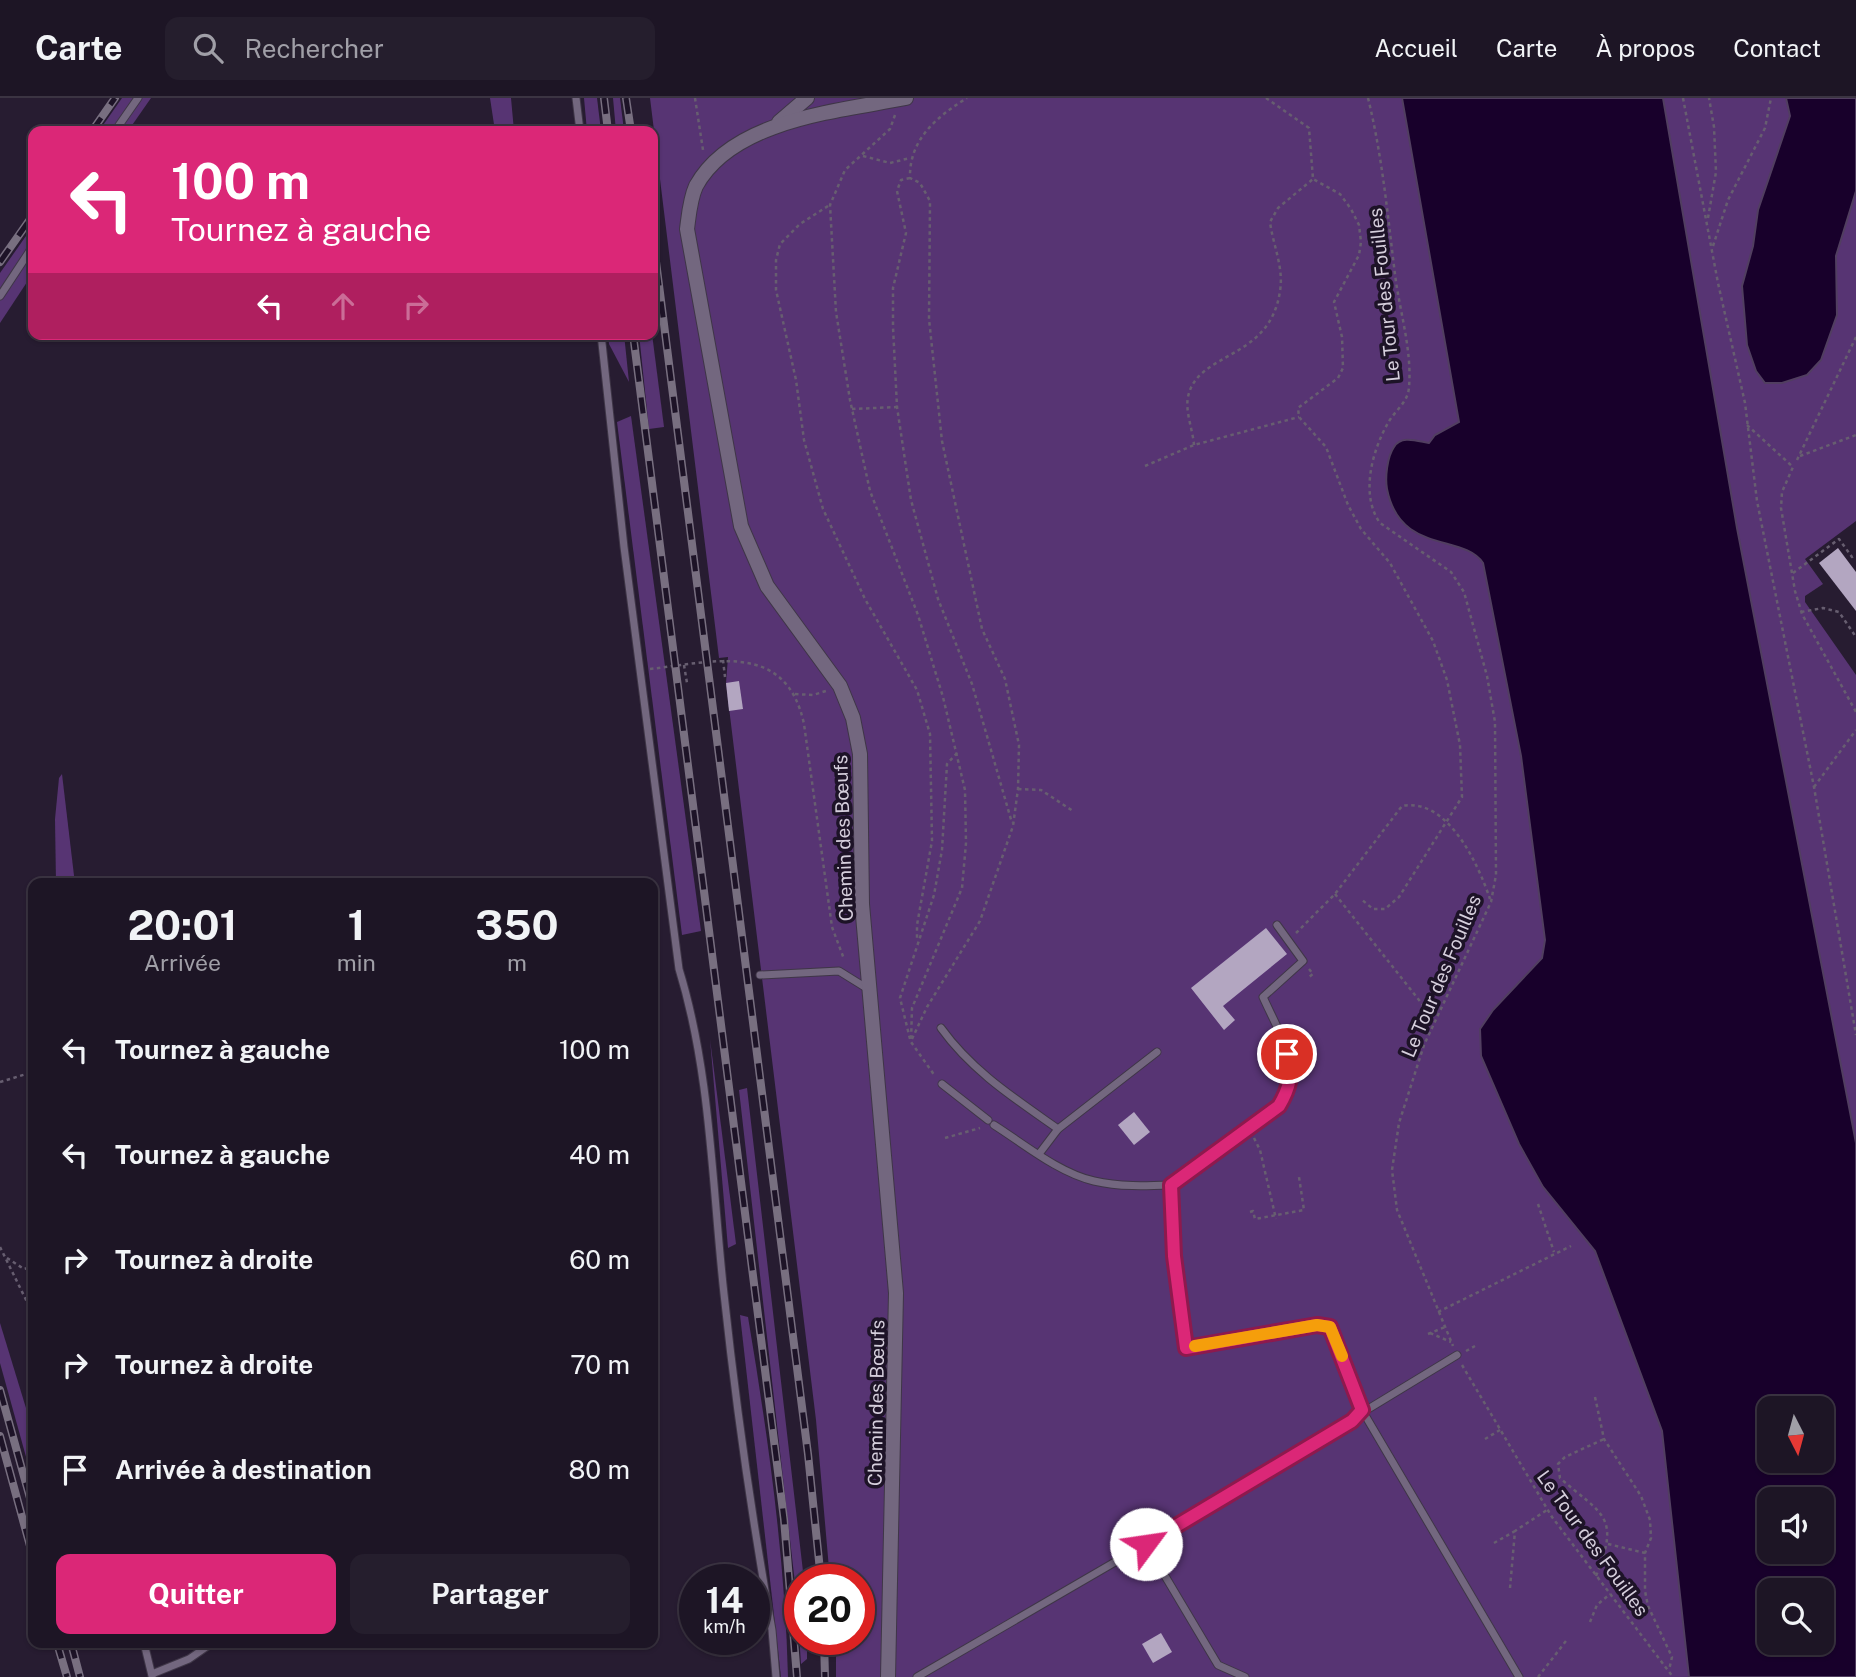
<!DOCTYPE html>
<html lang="fr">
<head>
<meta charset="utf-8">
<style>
	body { margin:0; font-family:"Public Sans",sans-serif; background:#251e2d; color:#f1f3f6; height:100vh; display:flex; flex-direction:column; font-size:26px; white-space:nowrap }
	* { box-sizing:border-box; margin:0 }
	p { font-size:23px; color:#a09fa7 }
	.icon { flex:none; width:38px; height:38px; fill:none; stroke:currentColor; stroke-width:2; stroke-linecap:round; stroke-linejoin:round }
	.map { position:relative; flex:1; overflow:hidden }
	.drawer { position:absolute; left:28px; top:780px; width:630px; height:770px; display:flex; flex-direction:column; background:#1d1525; border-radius:14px; box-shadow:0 2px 5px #0004,0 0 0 2px #3b3442 }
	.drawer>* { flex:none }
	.banner { position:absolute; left:28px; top:28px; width:630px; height:214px; border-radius:14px; box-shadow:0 2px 5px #0004,0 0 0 2px #3b3442; background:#db2777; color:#fff; overflow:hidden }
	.needle { width:46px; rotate:174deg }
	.fabs { position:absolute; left:1757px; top:1298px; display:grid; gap:14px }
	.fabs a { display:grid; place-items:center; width:77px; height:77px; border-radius:14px; background:#1d1525; box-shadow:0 2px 5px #0004,0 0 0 2px #3b3442; font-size:35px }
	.speed { position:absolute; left:679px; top:1466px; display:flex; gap:14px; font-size:35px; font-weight:700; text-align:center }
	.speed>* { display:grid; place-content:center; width:91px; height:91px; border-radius:50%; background:#1d1525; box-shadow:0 2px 5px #0004,0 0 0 2px #3b3442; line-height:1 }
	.speed small { font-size:18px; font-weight:400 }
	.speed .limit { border:10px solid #d22; background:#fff; color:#111 }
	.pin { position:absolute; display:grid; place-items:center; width:60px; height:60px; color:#fff; margin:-30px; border:4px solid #fff; border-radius:50%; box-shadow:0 2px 7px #0007 }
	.me { position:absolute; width:77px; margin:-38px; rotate:59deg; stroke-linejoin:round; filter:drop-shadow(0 0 5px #0008) }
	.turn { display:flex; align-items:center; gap:24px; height:147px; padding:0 28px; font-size:32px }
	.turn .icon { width:91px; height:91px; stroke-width:2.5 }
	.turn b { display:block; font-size:49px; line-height:60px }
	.lanes { display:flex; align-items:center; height:66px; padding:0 28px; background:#0003; justify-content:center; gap:35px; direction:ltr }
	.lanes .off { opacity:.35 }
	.eta { display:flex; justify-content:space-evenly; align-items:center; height:119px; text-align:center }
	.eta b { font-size:42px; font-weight:700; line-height:49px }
	.button { display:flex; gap:14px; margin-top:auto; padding:14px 28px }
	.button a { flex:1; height:80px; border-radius:14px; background:#db2777; color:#fff; font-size:28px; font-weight:700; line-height:80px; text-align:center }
	.button a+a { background:#251e2d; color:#f1f3f6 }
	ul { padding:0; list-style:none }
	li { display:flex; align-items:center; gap:21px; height:105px; padding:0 28px }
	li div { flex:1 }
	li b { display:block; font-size:26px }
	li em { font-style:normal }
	header { display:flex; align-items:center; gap:42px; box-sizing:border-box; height:98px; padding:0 35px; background:#1d1525; border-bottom:2px solid #3b3442 }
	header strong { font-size:33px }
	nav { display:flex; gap:38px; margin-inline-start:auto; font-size:24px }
	.search { width:490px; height:63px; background:#251e2d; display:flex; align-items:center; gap:18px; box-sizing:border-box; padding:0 24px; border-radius:14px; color:#a09fa7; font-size:26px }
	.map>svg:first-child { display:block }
	.green { fill:#573473; fill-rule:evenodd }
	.water { fill:#18002b; stroke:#513e60; stroke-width:2; fill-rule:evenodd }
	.building { fill:#b3a6c1 }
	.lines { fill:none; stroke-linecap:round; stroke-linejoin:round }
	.service-casing { stroke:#3f3647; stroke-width:9 }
	.minor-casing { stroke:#3f3647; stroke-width:16 }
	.path { stroke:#675e70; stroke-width:2.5; stroke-dasharray:3.5 3.5; stroke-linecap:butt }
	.service { stroke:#73677f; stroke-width:7 }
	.minor { stroke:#73677f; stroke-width:14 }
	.rail-casing { stroke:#786f80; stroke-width:8 }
	.rail { stroke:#1d1327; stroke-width:5; stroke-dasharray:16; stroke-linecap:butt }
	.route-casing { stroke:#8e194d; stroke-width:18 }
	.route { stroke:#db2777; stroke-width:12 }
	.slow { stroke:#f59e0b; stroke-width:12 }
	.labels { text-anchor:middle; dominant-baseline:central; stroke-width:7; stroke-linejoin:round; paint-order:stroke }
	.street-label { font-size:19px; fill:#d5cedc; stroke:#1d1327 }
</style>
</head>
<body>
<header>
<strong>Carte</strong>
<div class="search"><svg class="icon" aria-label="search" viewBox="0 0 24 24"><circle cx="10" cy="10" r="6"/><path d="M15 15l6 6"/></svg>Rechercher</div>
<nav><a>Accueil</a><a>Carte</a><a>À propos</a><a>Contact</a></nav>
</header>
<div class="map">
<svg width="1856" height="1579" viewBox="0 0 1856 1579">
	<rect width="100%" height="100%" fill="#271c31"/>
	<g class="green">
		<path d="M122,0h29l-23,33h-29z"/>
		<path d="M490,0h21l3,33h-19z"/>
		<path d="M584,0h13l4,33h-14z"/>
		<path d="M613,0h7l4,33h-8z"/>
		<path d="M650,0h1206v423l-51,38 18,25 -18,12v6l51,73v1002h-1020v-37h23v-60h-29l-14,-160 -90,-737 2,-26 -9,1zM1769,1311h53v52h-53zM1769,1402h53v52h-53zM1769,1493h53v52h-53z"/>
		<path d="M33,128v47l-33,50v-50z"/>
		<path d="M608,236h16l5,48 -20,-38z"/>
		<path d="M639,236h13l12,93 -15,2z"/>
		<path d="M631,318l70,515 -19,4 -65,-513z"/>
		<path d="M62,676l13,110h-19l-1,-65 4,-41z"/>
		<path d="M710,941l26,205 -8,4z"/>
		<path d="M747,990l57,492h-4v60h7v19l-6,5 -4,-63 -58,-511z"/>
		<path d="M740,1217l8,2c20,119 37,240 40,360h-7z"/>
		<path d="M0,1225l33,108v51l-33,-119z"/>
	</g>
	<g class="water">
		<path d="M1402,0h261l74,430 119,615v534h-167l-27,-246 -67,-180 -52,-64 -24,-43 -38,-88 -1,-27 13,-19 49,-52 3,-18 -24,-184 -38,-193c-20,-30 -83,-8 -96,-74 -2,-11 0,-32 7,-42 7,-12 23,-6 35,-4l6,-8 24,-13zM1769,1311h53v52h-53zM1769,1402h53v52h-53zM1769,1493h53v52h-53z"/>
		<path d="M1786,0h70v93l-20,65 1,59 -16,45 -14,15 -25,8h-17l-9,-12 -9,-26 -5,-59 11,-40 5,-36 32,-94z"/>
	</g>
	<g class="building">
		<path d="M1838,450l18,24v39l-37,-48z"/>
		<path d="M739,583l4,28 -14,2 -3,-28z"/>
		<path d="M1266,830l21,26 -64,52 12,14 -11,10 -33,-42z"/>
		<path d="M1134,1014l16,20 -16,13 -16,-20z"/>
		<path d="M1161,1535l11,19 -19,11 -11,-19z"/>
	</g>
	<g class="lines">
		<g class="service-casing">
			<g id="service">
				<path d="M576,0l4,33"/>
				<path d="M115,33l23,-33"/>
				<path d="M0,198l33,-50"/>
				<path d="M601,236l23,213 55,422c32,104 33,217 45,325 12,112 28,225 48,336l4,47"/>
				<path d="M1277,827l26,36 -40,36c17,38 40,70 16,109l-108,79 2,71 13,92 131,-23 13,2 32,83 157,267"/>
				<path d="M760,877l79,-4 29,18"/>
				<path d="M941,930c31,43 73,70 117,101"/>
				<path d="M942,986l46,36"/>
				<path d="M994,1027c30,19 65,48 100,56 26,6 51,5 77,4"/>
				<path d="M1039,1056l19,-25 99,-77"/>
				<path d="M1146,1446l72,121 27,12"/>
				<path d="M144,1545l8,33"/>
				<path d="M152,1576l37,-15 23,-16"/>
				<path d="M917,1579l229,-133 311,-189"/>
			</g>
		</g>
		<g class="minor-casing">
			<g id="minor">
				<path d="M779,24l28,-24"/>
				<path d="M888,1579l8,-384 -34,-389 -2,-150 -7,-36 -13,-32 -73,-100 -26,-60 -54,-297c2,-15 3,-30 9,-43 37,-67 144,-75 210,-88"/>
			</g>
		</g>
		<g class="path">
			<path d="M695,0l8,52"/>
			<path d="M1266,0l43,30 4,51 27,15 11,15 8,16 2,17 -2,13 -25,47 8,35 1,31 -5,10 -40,30 1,9 27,30 22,58 13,24 29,34 43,78 14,39 13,65 2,52 -63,100 -14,12h-12l-12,-10"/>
			<path d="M1368,0c15,61 20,122 28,184 5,33 16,71 13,105 -1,16 -14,23 -21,36 -16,28 -28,72 -8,100l71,49 13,20 23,84 8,46 1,153 -5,27 -67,143 -25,78 -7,47 5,40 56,136"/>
			<path d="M1683,0l35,185 27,120 12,98 57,286 42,248"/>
			<path d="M895,17l-5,14 -45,41 -15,35 6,107 14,88 20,91 48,124 25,82 22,93 1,53 -4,45 -50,120 -1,34 24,34"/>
			<path d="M863,58l27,7 20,-5"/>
			<path d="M910,80l-9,2 -4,11 9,42 -13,55v39l4,80 14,93 27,99 34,85 40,139"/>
			<path d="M828,108l-28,18 -20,20 -4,16v30l20,90 8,60 19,69 42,90 52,91 13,44 2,107 -15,84v16"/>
			<path d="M1708,120l8,-46 -2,-45 -5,-29"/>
			<path d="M1713,148l15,-46 37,-72 6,-30"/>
			<path d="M852,311l45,-2"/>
			<path d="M1747,327l46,42 -11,25 -1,16 14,83 7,23 54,98"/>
			<path d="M1194,347c-1,-14 -9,-34 -6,-48 9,-46 82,-36 92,-106 4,-23 -7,-46 -10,-69l8,-14 35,-29"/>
			<path d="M1800,358l56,-21"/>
			<path d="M1797,362l59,-123"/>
			<path d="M1145,368l49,-21 105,-28"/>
			<path d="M1793,475l46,-34 13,18 4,-2"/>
			<path d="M1801,514l22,-4 16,4 17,25"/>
			<path d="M723,562l2,17"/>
			<path d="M684,567l3,18"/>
			<path d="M650,571c63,-7 136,-29 154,55l28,203 12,32"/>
			<path d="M795,596l18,1 13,-4"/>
			<path d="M1814,689l42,-57"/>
			<path d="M1018,691l23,1 32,21"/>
			<path d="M1335,796l99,125"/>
			<path d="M1296,835l39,-39 67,-88c45,-9 76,57 88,93"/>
			<path d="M1309,871l4,5 -4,3"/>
			<path d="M910,941l-10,-41 34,-103 8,-45 5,-86 10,-11"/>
			<path d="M912,941l15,-32 53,-86 33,-95 5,-37 1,-44 -14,-66 -23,-50 -40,-188 -13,-122 1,-118 -10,-18 -10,-5c-1,-38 26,-61 57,-80"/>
			<path d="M0,984l33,-10"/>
			<path d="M945,1040l35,-10"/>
			<path d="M1254,1040l6,12 16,69"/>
			<path d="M1538,1106l16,48"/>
			<path d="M1250,1114l3,-1 2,8 49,-9 -5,-33"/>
			<path d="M0,1149l33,67"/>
			<path d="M7,1160l17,11 9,-2"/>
			<path d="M1438,1214l133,-66"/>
			<path d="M1430,1235l21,9"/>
			<path d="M1428,1236l17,-7"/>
			<path d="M1466,1253l9,-5"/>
			<path d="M1462,1267l90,152 121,160"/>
			<path d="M1595,1299l9,42 37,57 9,24 1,18 -6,15v38l3,15 24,51 -3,13"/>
			<path d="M1485,1341l15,-9"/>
			<path d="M1494,1445l21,-12"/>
			<path d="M1608,1446l37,9"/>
			<path d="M1596,1478c25,-61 6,-61 -36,-98l-2,-14 7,-7 39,-18"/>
			<path d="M1510,1490l5,-57 32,-21"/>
			<path d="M1590,1524l7,-17 13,-11"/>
			<path d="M1538,1579l28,-36"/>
		</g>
		<use href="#service" class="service"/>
		<use href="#minor" class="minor"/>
		<g class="rail-casing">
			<g id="rail">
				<path d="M604,0l4,33"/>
				<path d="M626,0l5,33"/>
				<path d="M92,33l23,-33"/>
				<path d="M653,140l155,1216 13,126"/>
				<path d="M0,164l33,-47"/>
				<path d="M633,236l151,1185 13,158"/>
				<path d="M0,1292l33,119"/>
				<path d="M0,1338l33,121"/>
				<path d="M824,1542l1,37"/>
				<path d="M57,1545l10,34"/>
				<path d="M71,1545l9,34"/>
			</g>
		</g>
		<use href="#rail" class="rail"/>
	</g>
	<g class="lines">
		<g class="route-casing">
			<path id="route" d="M1146,1446l206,-123 10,-11 -32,-83 -13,-2 -131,23 -12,-92 -3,-71 108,-79c10,-17 15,-32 8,-52"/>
		</g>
		<use href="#route" class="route"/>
		<path class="slow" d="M1195,1248l122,-21 13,2 12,29"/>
	</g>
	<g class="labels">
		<g class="street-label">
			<text transform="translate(1384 197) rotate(-96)">Le Tour des Fouilles</text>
			<text transform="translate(843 740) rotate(-92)">Chemin des Bœufs</text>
			<text transform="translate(1441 878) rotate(-67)">Le Tour des Fouilles</text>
			<text transform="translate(876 1305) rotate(-89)">Chemin des Bœufs</text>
			<text transform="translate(1593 1445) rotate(54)">Le Tour des Fouilles</text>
		</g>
	</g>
</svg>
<div class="fabs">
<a><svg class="needle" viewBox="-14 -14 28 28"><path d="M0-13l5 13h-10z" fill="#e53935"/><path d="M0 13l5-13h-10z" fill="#a09fa7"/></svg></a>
<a><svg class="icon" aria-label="sound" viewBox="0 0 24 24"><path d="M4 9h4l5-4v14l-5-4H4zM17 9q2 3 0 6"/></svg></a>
<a><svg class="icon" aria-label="search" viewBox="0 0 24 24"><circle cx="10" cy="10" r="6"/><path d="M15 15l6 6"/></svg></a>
</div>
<div class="speed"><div>14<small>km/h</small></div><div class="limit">20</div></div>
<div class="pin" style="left:1287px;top:956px;background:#d93025"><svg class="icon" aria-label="arrive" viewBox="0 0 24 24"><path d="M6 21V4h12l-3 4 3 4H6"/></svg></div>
<svg class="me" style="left:1146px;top:1446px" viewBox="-20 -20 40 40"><circle r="19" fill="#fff"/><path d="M0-13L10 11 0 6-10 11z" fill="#db2777"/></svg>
<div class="banner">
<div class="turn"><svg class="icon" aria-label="left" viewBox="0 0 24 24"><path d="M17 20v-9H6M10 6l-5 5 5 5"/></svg><div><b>100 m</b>Tournez à gauche</div></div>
<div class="lanes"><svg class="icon" aria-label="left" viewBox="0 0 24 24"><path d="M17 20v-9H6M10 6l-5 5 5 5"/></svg><svg class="icon off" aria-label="ahead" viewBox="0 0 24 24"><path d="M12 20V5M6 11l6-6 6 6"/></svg><svg class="icon off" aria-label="right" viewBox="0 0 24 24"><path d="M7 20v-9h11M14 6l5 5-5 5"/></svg></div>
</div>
<section class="drawer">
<div class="eta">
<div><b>20:01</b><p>Arrivée</p></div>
<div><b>1</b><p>min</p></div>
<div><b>350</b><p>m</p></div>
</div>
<ul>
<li><svg class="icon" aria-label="left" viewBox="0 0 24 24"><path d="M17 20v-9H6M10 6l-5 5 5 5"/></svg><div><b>Tournez à gauche</b></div><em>100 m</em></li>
<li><svg class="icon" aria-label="left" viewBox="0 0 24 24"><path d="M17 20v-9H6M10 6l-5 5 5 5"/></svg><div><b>Tournez à gauche</b></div><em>40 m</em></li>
<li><svg class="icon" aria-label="right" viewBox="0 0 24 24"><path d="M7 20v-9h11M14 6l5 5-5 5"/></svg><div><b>Tournez à droite</b></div><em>60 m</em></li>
<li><svg class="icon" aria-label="right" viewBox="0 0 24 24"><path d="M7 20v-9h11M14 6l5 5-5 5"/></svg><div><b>Tournez à droite</b></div><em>70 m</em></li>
<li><svg class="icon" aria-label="arrive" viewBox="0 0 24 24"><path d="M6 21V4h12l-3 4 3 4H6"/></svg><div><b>Arrivée à destination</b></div><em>80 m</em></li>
</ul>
<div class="button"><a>Quitter</a><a>Partager</a></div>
</section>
</div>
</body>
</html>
